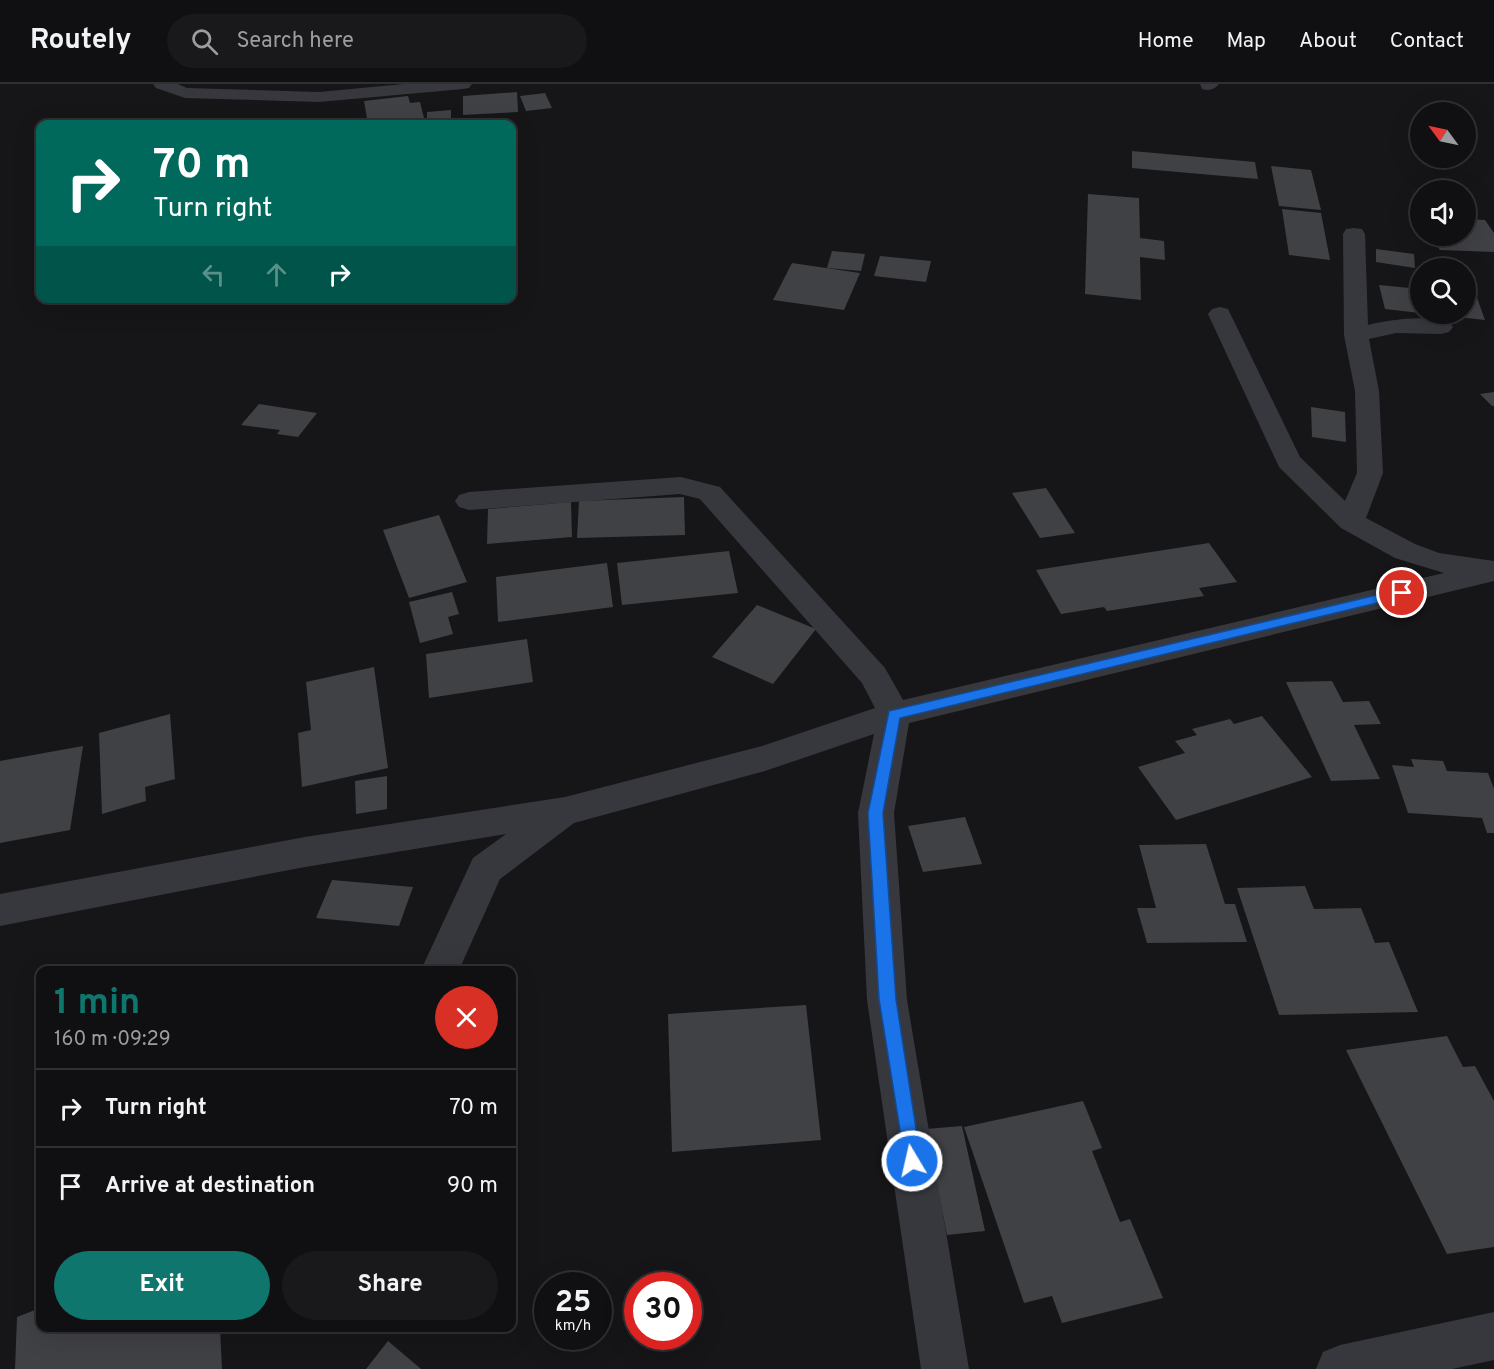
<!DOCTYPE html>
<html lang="en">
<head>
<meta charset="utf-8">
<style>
	body { margin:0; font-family:Overpass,sans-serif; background:#19191b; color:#f1f3f6; height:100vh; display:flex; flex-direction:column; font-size:22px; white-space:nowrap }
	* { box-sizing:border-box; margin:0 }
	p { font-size:20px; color:#9c9d9f }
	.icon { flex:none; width:33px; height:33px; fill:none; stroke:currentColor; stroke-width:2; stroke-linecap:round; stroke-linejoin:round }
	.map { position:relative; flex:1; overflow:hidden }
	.details { position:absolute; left:36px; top:882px; width:480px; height:366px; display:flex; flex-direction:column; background:#101012; border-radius:12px; box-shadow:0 6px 24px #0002,0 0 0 2px #303032 }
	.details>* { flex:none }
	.hud { position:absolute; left:36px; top:36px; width:480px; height:183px; border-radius:12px; box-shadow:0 6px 24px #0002,0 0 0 2px #303032; background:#00695c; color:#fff; overflow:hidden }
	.needle { width:39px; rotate:303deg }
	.fabs { position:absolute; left:1410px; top:18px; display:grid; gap:12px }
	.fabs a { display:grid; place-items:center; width:66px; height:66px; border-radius:50%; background:#101012; box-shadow:0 6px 24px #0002,0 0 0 2px #303032; font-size:30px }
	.speed { position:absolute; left:534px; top:1188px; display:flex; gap:12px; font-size:30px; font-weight:700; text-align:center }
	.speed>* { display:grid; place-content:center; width:78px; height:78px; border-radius:50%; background:#101012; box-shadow:0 6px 24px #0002,0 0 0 2px #303032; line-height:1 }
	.speed small { font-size:15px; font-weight:400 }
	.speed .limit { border:9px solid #d22; background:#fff; color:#111 }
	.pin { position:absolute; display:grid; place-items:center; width:51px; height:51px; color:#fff; margin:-26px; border:3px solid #fff; border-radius:50%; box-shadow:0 2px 6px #0007 }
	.me { position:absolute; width:66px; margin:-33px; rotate:351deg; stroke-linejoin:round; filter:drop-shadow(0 0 4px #0008) }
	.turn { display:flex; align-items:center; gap:21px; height:126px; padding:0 18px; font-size:27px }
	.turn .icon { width:78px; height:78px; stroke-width:2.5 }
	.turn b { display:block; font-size:42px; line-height:51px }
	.lanes { display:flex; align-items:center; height:57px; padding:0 18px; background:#0003; justify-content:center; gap:30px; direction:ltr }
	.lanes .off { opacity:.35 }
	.round { display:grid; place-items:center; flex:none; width:63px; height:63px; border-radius:32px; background:#19191b }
	.summary { display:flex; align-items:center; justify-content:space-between; height:102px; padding:0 18px }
	h1 { font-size:36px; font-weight:700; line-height:45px; color:#0f766e }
	.action { display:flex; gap:12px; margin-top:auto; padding:12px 18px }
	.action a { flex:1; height:69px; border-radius:36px; background:#0f766e; color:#fff; font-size:24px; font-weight:700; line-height:69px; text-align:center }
	.action a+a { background:#19191b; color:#f1f3f6 }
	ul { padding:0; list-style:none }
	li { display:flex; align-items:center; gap:18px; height:78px; padding:0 18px; border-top:2px solid #303032 }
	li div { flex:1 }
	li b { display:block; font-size:22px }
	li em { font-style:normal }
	header { display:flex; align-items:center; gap:36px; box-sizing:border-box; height:84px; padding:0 30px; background:#101012; border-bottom:2px solid #303032 }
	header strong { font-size:28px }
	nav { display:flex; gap:33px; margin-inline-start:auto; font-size:21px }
	.search { width:420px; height:54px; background:#19191b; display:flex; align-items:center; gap:15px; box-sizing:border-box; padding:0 21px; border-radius:33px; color:#9c9d9f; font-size:22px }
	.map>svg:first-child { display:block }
	.building { fill:#404145 }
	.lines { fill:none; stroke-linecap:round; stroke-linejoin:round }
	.minor { fill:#37383d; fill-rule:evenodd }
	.route { fill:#1a73e8; stroke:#114b97; stroke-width:1.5 }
</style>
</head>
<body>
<header>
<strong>Routely</strong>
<div class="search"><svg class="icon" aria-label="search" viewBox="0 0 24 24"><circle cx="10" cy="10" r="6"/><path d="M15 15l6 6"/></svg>Search here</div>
<nav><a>Home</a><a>Map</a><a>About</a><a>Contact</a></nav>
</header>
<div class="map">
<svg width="1494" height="1285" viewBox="0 0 1494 1285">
	<rect width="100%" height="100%" fill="#161618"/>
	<g class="building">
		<path d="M517,8l1,20 -55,3v-19z"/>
		<path d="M545,9l7,15 -26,3 -6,-15z"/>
		<path d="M408,12l2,7 10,-1 4,16 -56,6 -4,-23z"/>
		<path d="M451,26v10l-24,1v-9z"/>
		<path d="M1132,67l123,11 3,17 -126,-11z"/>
		<path d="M1271,82l40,4 10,40 -42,-4z"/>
		<path d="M1088,110l51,4 1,40 24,3 1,19 -25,-3 1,43 -56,-6z"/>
		<path d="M1282,125l39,4 9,47 -41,-5z"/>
		<path d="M1466,135l19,1 9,13v19l-54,-2 -9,-14h35z"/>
		<path d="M1376,165l38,5 1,14 -39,-6z"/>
		<path d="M832,167l33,3 -4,17 -34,-3z"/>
		<path d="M880,172l51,5 -5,21 -52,-6z"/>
		<path d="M792,179l68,10 -16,37 -71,-10z"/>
		<path d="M1379,201l41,4v24l-35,-4z"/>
		<path d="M1466,210l10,1 9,25 -44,-5 25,-1z"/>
		<path d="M1494,308v14h-2l-12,-12z"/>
		<path d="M259,320l58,9 -19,24 -21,-3 3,-4 -39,-5z"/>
		<path d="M1311,323l34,5 1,30 -34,-5z"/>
		<path d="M1046,404l29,45 -35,5 -28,-45z"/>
		<path d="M684,413l1,38 -108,3 2,-37z"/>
		<path d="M571,418l1,35 -85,7 1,-35z"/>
		<path d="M439,431l28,67 -58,16 -26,-68z"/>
		<path d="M1209,459l28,39 -38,6 5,8 -97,15 -3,-4 -43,7 -25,-44z"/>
		<path d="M729,467l9,42 -116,12 -5,-42z"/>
		<path d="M607,479l6,44 -115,15 -2,-45z"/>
		<path d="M452,508l7,22 -11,3 5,17 -33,9 -11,-41z"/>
		<path d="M757,521l59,24 -43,55 -61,-27z"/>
		<path d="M527,555l6,43 -104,16 -3,-44z"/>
		<path d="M374,583l14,101 -86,19 -4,-54 13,-3 -5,-48z"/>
		<path d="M1332,597l11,21 26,-1 12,23 -27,1 26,54 -49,2 -45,-99z"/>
		<path d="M170,630l5,65 -30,8 1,14 -44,13 -3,-81z"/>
		<path d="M1262,632l50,61 -136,43 -38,-53 47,-14 -10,-12 22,-6 -5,-6 38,-10 4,5z"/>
		<path d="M83,662l-13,84 -70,13v-82z"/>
		<path d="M1411,675l32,2 4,10 41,2 6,16v44h-7l-5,-15 -74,-5 -16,-48 22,2z"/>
		<path d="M387,692v33l-31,5 -1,-33z"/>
		<path d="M965,733l17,47 -59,8 -15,-46z"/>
		<path d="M1206,760l19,60h10l12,38 -100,1 -10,-35h19l-17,-63z"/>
		<path d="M332,796l81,7 -14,39 -83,-8z"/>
		<path d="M1305,802l9,23 47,-1 14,35 14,-1 29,70 -139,3 -42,-127z"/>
		<path d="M806,921l15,135 -149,12 -4,-138z"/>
		<path d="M1447,952l16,31 12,-1 19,35v146l-47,7 -101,-204z"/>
		<path d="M1083,1017l19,47 -10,3 28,71 10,-3 33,79 -101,25 -10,-27 -28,7 -60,-176z"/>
		<path d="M962,1042l23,105 -38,4 -21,-106z"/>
		<path d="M40,1224v20h180l2,41h-207l2,-52z"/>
		<path d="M388,1257l33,28h-55z"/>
	</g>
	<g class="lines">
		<g class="minor">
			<path d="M153,0h25l9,4 132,4 85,-8h68l-3,4 -6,1 -144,13 -134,-4 -29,-10z"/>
			<path d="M1200,0h19c-5,6 -10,7 -17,5z"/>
			<path d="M1354,144l8,1 3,5 3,91c26,-6 55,-10 81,-3l4,5 -4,5 -8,2 -45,-1 -27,6 10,52 4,82 -17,45 49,26 24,9 55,8v20l-585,142 -15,90 13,187 62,369h-48l-54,-369 -9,-187 16,-79 -109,37 -191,52 -74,56 -41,91h-38l52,-112 33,-24 -201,33 -305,59v-32l305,-57 260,-40 197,-51 113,-38 -13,-25 -162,-184 -20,-5 -211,16 -10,-3 -4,-6 4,-6 10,-3 212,-15 39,10 165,181 18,32 541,-127 -49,-15 -54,-30 -62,-61 -71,-153 4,-5 8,-2 8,2 72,148 45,44 12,-28 -2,-82 -11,-56 -1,-101 3,-5z"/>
			<path d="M1494,1228v48l-42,9h-136l7,-17 17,-7z"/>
		</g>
	</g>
	<path class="route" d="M1402,505l4,1 2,3 -2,3 -506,122 -17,95 13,186 25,162 -2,6 -7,3 -6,-3 -27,-168 -11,-186 21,-102z"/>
</svg>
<div class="fabs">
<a><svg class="needle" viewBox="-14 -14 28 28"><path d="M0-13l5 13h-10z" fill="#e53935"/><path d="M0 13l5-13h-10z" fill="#9c9d9f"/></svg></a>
<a><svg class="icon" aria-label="sound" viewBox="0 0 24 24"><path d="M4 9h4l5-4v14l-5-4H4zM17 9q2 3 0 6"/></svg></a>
<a><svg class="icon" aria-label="search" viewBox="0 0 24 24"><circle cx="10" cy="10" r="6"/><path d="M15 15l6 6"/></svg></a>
</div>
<div class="speed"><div>25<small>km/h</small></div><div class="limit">30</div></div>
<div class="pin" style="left:1402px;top:509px;background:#d93025"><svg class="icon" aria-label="arrive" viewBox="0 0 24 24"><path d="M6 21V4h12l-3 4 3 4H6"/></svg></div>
<svg class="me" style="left:912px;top:1077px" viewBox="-20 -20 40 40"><circle r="17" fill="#1a73e8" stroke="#fff" stroke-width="3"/><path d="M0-11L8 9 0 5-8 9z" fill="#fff"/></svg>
<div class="hud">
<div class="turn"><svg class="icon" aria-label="right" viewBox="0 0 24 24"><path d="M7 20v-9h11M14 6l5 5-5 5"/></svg><div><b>70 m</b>Turn right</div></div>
<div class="lanes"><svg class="icon off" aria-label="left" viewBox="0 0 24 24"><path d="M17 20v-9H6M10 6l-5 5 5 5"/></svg><svg class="icon off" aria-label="ahead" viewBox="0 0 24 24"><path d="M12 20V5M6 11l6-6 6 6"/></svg><svg class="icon" aria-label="right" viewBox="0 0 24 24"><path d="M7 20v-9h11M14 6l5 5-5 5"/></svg></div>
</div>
<section class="details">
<div class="summary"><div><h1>1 min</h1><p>160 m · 09:29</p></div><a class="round" style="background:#d93025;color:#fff"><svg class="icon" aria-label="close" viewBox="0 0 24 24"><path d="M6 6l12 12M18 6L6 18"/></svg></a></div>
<ul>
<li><svg class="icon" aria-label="right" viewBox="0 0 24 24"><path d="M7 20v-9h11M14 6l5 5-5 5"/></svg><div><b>Turn right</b></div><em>70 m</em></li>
<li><svg class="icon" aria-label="arrive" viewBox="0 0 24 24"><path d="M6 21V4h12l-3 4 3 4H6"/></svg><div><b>Arrive at destination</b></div><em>90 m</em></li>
</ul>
<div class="action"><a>Exit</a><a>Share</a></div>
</section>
</div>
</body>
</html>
